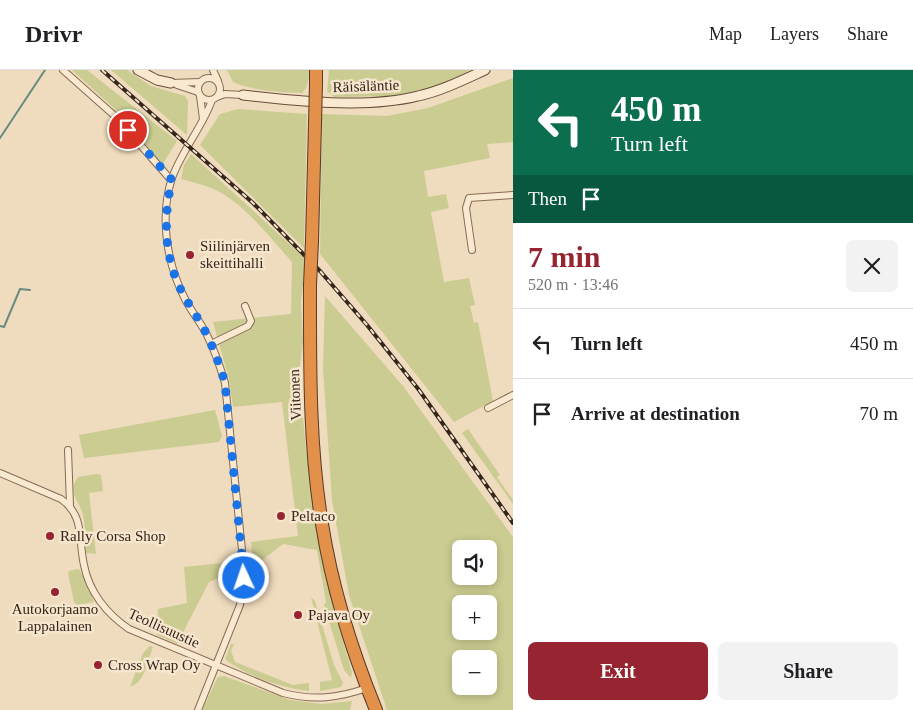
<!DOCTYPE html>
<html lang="en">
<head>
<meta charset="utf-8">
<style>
	body { margin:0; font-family:"Times New Roman",serif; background:#f2f2f2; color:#202124; height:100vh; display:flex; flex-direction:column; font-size:19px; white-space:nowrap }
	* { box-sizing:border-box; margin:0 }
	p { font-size:16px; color:#757577 }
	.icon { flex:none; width:28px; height:28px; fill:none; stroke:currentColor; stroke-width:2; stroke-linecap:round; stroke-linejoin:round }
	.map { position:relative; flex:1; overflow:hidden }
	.sheet { display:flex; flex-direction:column; background:#fff; width:400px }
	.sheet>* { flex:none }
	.hud { background:#0b6e4f; color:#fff; overflow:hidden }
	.fabs { position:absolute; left:452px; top:470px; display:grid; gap:10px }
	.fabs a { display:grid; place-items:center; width:45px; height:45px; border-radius:8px; background:#fff; box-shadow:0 2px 8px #0003; font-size:25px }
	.pin { position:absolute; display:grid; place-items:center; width:42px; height:42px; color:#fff; margin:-21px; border:2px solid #fff; border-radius:50%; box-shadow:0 1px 5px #0007 }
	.me { position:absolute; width:55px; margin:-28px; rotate:357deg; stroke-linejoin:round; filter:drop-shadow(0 0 4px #0008) }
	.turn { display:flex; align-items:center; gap:18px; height:105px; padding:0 15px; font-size:22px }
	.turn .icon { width:65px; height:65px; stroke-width:2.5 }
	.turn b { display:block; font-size:35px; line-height:42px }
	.then { display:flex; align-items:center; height:48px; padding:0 15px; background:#0003; gap:10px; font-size:19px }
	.round { display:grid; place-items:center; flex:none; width:52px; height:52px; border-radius:8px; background:#f2f2f2 }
	.summary { display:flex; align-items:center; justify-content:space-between; height:85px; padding:0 15px }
	h1 { font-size:30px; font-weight:600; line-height:38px; color:#972531 }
	.action { display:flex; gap:10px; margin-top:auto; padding:10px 15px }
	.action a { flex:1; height:58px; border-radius:8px; background:#972531; color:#fff; font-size:20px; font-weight:600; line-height:58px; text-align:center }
	.action a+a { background:#f2f2f2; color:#202124 }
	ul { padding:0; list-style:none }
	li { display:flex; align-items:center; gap:15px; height:70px; padding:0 15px; border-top:1px solid #e0e0e0 }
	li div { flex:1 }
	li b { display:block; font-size:19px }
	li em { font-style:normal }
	header { display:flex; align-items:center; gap:30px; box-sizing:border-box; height:70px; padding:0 25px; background:#fff; border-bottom:1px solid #e0e0e0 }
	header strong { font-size:24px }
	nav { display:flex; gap:28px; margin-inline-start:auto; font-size:18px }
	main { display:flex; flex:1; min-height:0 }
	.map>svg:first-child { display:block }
	.green { fill:#cbcc91; fill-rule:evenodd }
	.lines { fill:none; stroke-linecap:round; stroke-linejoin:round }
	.stream { stroke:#688d80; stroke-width:2 }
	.street-casing { stroke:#876b56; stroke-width:8 }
	.secondary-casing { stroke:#684c39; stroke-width:11 }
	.highway-casing { stroke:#543a2b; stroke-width:14 }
	.street { stroke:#f9e9d0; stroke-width:6 }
	.secondary { stroke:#f9e9d0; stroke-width:9 }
	.highway { stroke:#e2904a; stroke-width:12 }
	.rail-casing { stroke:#36251b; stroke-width:4 }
	.rail { stroke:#f6e6cd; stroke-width:2; stroke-dasharray:5.5; stroke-linecap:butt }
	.highway-bridge-casing { stroke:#543a2b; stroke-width:14; stroke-linecap:butt }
	.highway-bridge { stroke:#e2904a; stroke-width:12 }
	.route { stroke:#1a73e8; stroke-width:9; stroke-dasharray:0 16.2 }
	.poi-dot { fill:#972531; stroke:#f6e6cd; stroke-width:2 }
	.labels { text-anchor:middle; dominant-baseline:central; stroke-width:5; stroke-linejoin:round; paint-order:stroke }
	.street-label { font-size:15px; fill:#36251b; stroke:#f6e6cd }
	.poi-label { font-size:15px; fill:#36251b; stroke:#f6e6cd; text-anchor:start }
</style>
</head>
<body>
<header>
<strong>Drivr</strong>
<nav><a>Map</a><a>Layers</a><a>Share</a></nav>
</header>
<main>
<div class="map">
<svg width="513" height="640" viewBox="0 0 513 640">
	<rect width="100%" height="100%" fill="#efdbbd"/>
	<g class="green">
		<path d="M72,0h15l90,71 -15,24 -35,-45z"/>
		<path d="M111,0h16l24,16 34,10 3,5 -1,34z"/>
		<path d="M227,0h82c0,9 0,16 -7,23 -22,-1 -49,-2 -69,-11z"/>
		<path d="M329,0h142l-37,18 -31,8 -69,1 -7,-6z"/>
		<path d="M513,8v64l-26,2 3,14 -66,13 4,26 18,-3 3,14 -18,4 13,70 25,-4 6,27 -5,1 4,17 4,-1 15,79 -39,21 -134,-168 2,-140 65,2 41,-8z"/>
		<path d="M238,39l69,5 -3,134 -104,-103 20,-31z"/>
		<path d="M191,84l115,105 -5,43 2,39 -4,33 7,76 13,91 14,66 19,65 -1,6 -7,-8 -20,-65 2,-3 -9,-52 -34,-6 -30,23 -2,-25 47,-6 -16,-134 -49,5 -4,-28 -16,-57 78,-8 1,-52c-22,-24 -50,-62 -81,-74 -9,-4 -20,-6 -30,-9l3,-14z"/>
		<path d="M325,226l78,90 110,151v173h-126l-38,-115 -17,-95 -9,-131zM461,479h28v27h-28zM461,534h28v27h-28zM461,589h28v27h-28z"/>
		<path d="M215,340l7,26 -3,6 -135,16 -5,-23z"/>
		<path d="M468,359l32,46 -3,2 16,23v4l-51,-71z"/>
		<path d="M97,404l4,1 2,16 -14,2 7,61 -10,-1c-1,-13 0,-32 -5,-44 -4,-10 -13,-19 -3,-32z"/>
		<path d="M233,492v10l-24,10 -32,62 -20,-9 1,-26 29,-6 -3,-36z"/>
		<path d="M78,499l2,1 14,32 -17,3 -3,-3 -6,-29 1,-2z"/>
		<path d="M311,527l4,4 19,64 9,18 -2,4 -21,4v-9l12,-2z"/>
		<path d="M231,574h3l-3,7 4,11 58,23 16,-2v8c-27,-3 -60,-14 -83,-31v-3z"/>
		<path d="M150,576l3,1c-5,13 -8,35 -23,40l13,-34z"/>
		<path d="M224,606l66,24 32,4 30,-3 -2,9h-148l16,-33z"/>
	</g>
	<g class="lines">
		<g class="stream">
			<path d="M0,68l45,-68"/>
			<path d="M0,256l4,1 16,-38 10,1"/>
		</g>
		<g class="street-casing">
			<g id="street">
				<path d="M63,0l53,47 55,63"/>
				<path d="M213,0l5,11"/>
				<circle cx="209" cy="19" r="11"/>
				<path d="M171,13l29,-1"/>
				<path d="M177,15l21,7"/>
				<path d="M200,26l3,23"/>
				<path d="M217,27l8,-3 18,1"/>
				<path d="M472,180l-6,-42 3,-10 44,-3"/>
				<path d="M211,274l37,-18 3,-5 -6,-15"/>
				<path d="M488,338l25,-13"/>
				<path d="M68,380l2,55"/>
				<path d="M0,403l61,26c24,17 17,40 23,66 5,27 23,49 45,64l154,64c31,8 55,5 84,-5"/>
				<path d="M198,640l42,-105 3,-20 -1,-35 -17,-167c-5,-17 -11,-34 -19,-50 -6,-11 -14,-21 -20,-32 -19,-36 -27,-84 -14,-123 10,-28 30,-50 40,-78"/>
			</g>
		</g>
		<g class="secondary-casing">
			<g id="secondary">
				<path d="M138,0l19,10 14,3"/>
				<path d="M243,25c53,6 124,14 175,1 23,-5 45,-16 67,-26"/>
			</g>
		</g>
		<g class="highway-casing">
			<g id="highway">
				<path d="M316,13v-13"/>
				<path d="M312,171l3,-118"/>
				<path d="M310,215c0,80 -1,161 12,239 10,64 30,127 54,186"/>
			</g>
		</g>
		<use href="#street" class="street"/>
		<use href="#secondary" class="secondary"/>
		<use href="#highway" class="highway"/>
		<g class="rail-casing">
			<path id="rail" d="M102,0l151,133 67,68 47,54 52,65 94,133"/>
		</g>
		<use href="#rail" class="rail"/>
		<g class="highway-bridge-casing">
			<g id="highway-bridge">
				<path d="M315,53l1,-40"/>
				<path d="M310,215l2,-44"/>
			</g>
		</g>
		<use href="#highway-bridge" class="highway-bridge"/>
	</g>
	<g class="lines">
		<path class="route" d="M128,60l44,50c-8,33 -8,68 4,99 8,20 21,36 30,54 8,16 14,33 19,50l19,195"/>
	</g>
	<g class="poi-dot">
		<circle cx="190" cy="185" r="5"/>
		<circle cx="281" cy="446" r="5"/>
		<circle cx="50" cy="466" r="5"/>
		<circle cx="55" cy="522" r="5"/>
		<circle cx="298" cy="545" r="5"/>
		<circle cx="98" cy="595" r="5"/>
	</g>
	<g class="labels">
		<g class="street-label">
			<text transform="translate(366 16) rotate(-2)">Räisäläntie</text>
			<text transform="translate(295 325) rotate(-92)">Viitonen</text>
			<text transform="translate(164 558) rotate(24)">Teollisuustie</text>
		</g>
		<g class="poi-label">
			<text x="200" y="176">Siilinjärven<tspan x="200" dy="17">skeittihalli</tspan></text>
			<text x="291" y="446">Peltaco</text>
			<text x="60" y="466">Rally Corsa Shop</text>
			<text x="55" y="539" text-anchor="middle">Autokorjaamo<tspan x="55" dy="17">Lappalainen</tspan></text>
			<text x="308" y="545">Pajava Oy</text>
			<text x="108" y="595">Cross Wrap Oy</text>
		</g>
	</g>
</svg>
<div class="fabs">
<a><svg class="icon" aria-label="sound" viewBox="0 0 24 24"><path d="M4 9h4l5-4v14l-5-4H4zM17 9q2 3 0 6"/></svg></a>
<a>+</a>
<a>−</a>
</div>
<div class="pin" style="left:128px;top:60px;background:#d93025"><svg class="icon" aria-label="arrive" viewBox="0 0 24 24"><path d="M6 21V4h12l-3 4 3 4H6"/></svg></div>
<svg class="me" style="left:244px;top:508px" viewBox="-20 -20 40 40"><circle r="17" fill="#1a73e8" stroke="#fff" stroke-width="3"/><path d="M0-11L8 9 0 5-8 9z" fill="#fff"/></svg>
</div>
<section class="sheet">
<div class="hud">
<div class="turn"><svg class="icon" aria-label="left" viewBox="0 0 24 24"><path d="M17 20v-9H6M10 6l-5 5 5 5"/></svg><div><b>450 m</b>Turn left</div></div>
<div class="then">Then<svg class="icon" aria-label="arrive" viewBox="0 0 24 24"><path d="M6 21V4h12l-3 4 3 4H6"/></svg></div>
</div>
<div class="summary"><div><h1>7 min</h1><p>520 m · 13:46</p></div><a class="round"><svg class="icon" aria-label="close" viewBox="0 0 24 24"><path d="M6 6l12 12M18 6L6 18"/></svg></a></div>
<ul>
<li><svg class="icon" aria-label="left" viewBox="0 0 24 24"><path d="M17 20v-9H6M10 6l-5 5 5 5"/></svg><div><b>Turn left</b></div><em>450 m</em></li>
<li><svg class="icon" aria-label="arrive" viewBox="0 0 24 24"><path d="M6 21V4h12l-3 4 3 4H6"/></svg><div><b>Arrive at destination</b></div><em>70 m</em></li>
</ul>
<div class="action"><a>Exit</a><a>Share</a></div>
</section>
</main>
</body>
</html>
